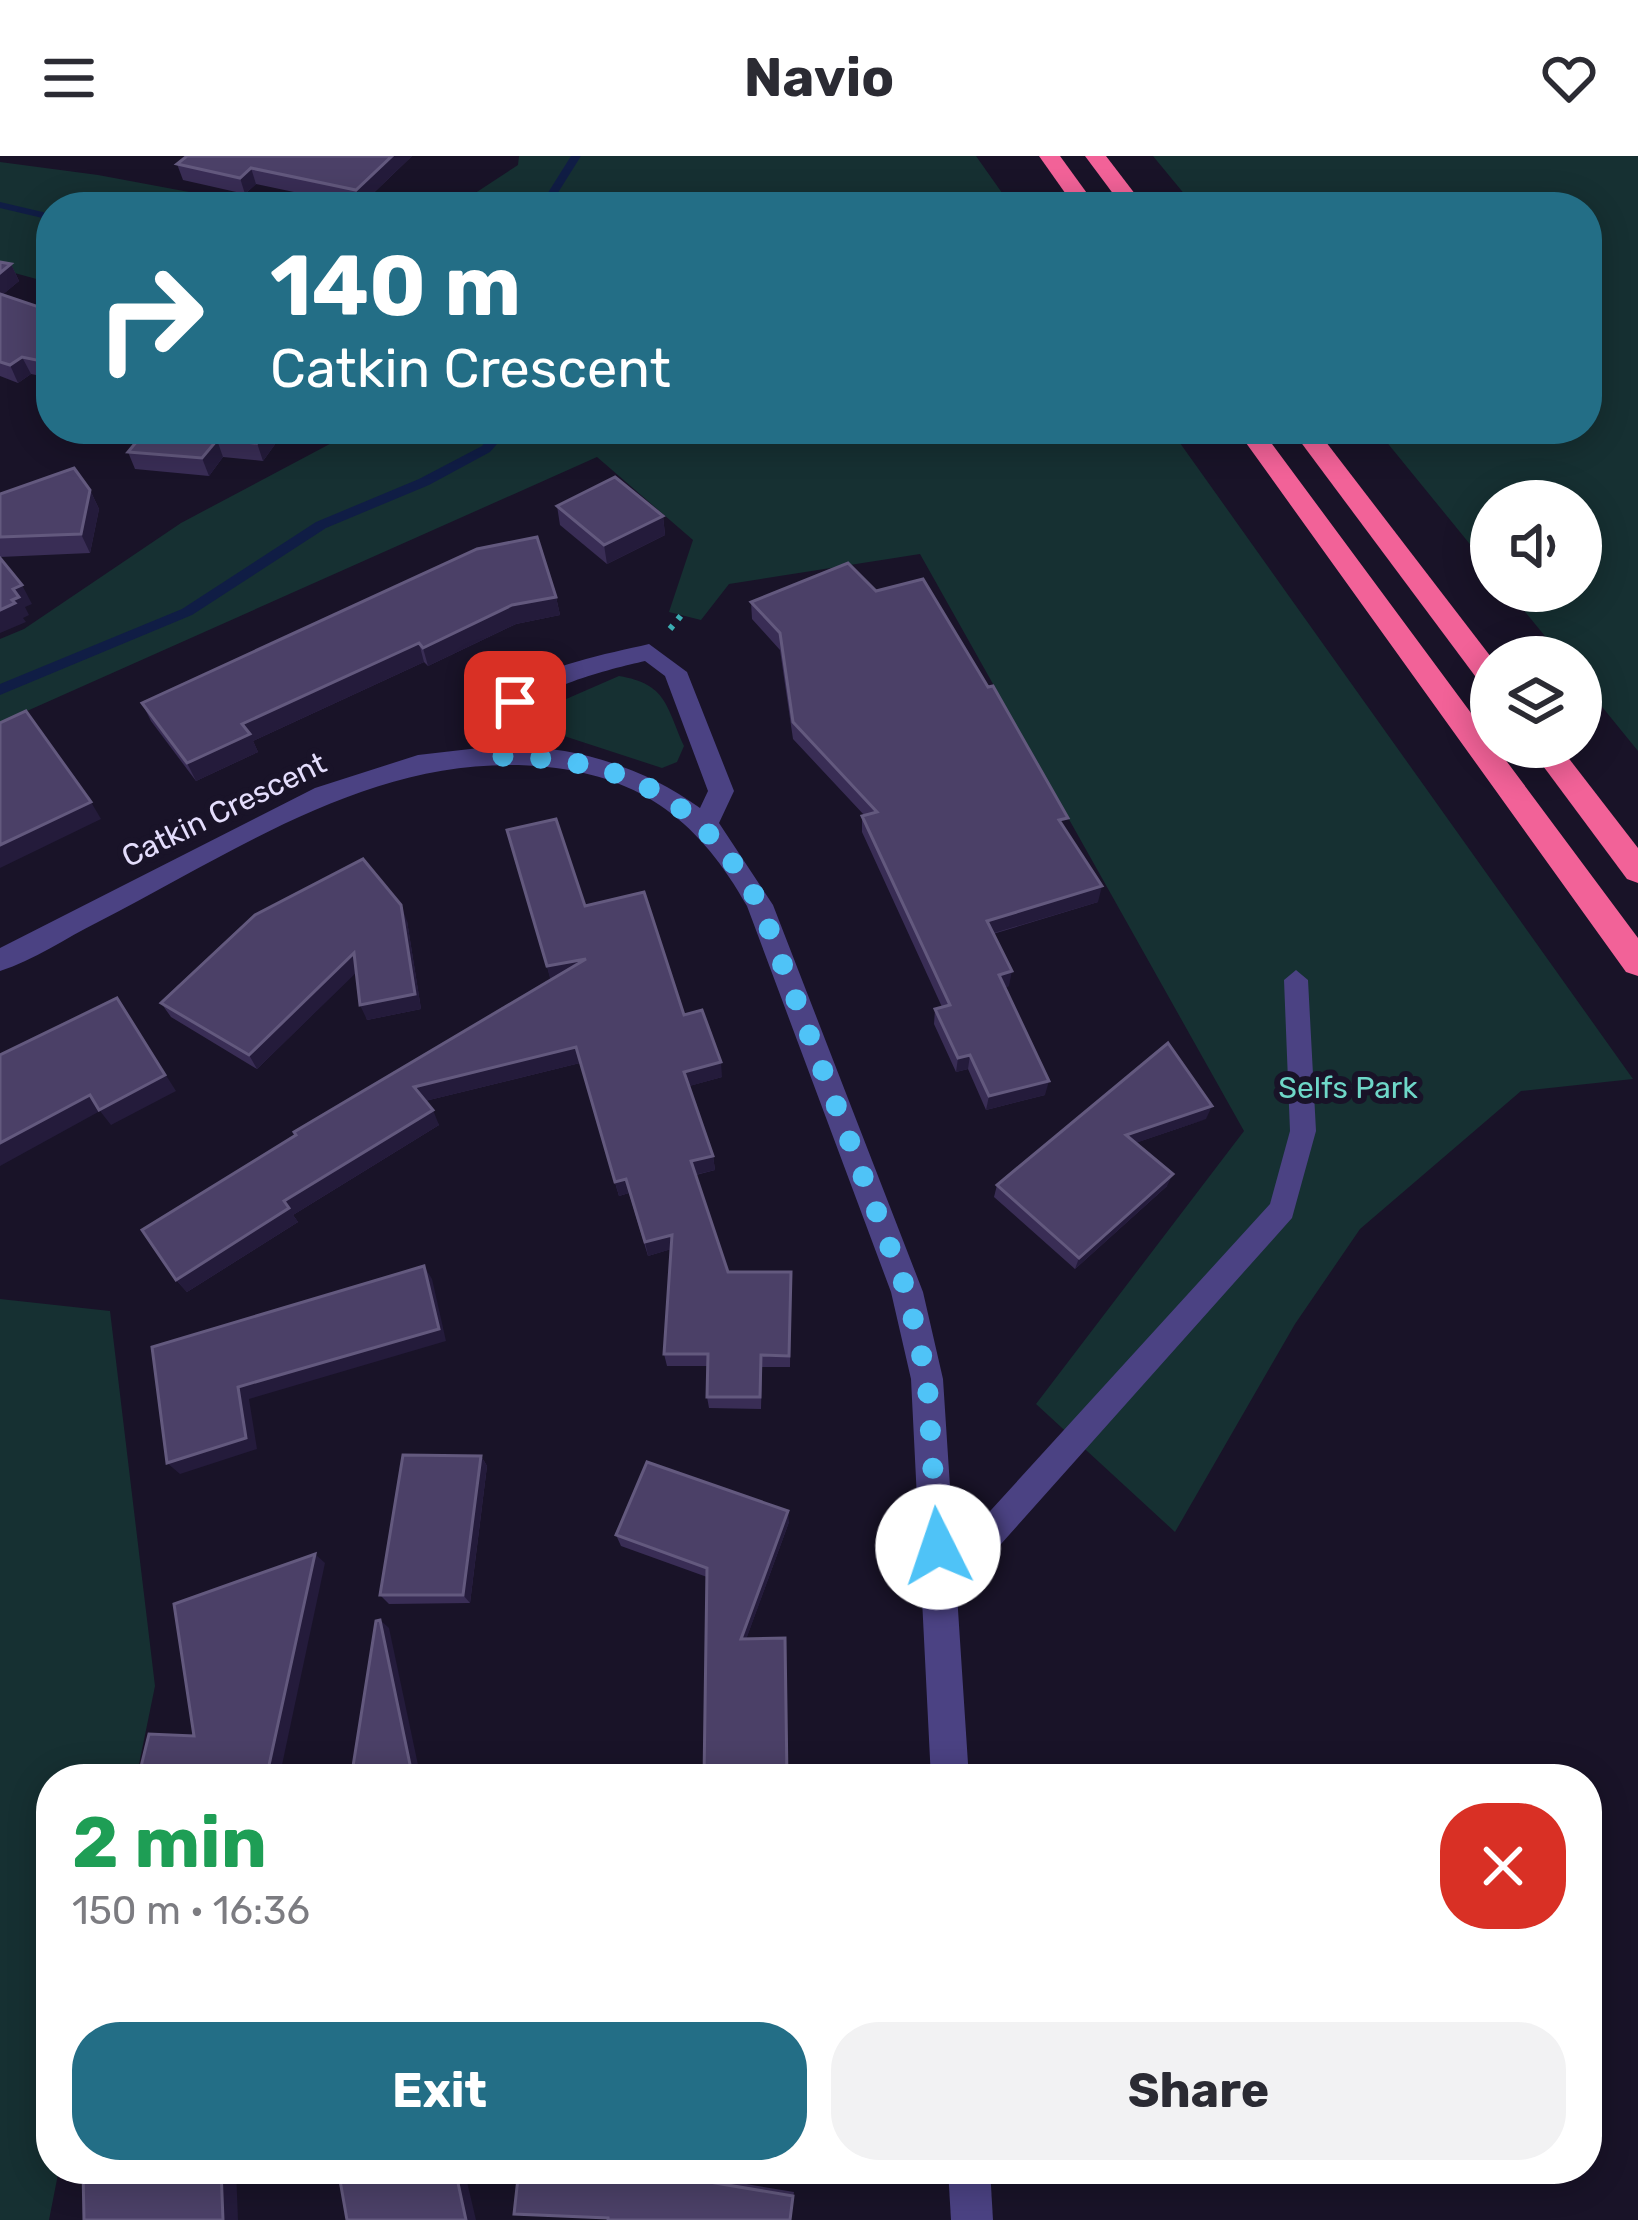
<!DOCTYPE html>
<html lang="en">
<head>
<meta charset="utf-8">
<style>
	body { margin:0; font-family:Rubik,sans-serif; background:#f2f2f3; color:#2b2b33; height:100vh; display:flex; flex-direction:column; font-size:45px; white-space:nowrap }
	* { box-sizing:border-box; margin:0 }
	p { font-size:39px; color:#7c7c81 }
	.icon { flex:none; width:66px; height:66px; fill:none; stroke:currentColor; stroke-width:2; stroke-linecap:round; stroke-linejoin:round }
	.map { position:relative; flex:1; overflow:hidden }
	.details { position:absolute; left:36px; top:1608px; width:1566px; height:420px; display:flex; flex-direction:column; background:#fff; border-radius:48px; box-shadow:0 6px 30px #0003 }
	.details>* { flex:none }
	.hud { position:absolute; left:36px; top:36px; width:1566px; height:252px; border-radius:48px; box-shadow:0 6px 30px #0003; background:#236e86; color:#fff; overflow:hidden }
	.tools { position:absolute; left:1470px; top:324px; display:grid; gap:24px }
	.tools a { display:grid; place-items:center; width:132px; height:132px; border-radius:50%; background:#fff; box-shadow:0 6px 30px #0003; font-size:60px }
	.pin { position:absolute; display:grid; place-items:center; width:102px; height:102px; color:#fff; margin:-51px; border-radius:24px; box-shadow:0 6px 18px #0006 }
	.me { position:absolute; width:132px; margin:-66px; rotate:356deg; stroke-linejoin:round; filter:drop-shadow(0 0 9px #0008) }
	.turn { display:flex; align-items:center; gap:42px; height:252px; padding:0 36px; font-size:54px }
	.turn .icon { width:156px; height:156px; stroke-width:2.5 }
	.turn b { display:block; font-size:84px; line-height:102px }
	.round { display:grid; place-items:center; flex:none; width:126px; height:126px; border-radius:48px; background:#f2f2f3 }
	.summary { display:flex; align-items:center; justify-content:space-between; height:204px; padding:0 36px }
	h1 { font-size:72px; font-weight:700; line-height:90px; color:#1e9e55 }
	.action { display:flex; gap:24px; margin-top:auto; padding:24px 36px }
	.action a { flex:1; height:138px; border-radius:48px; background:#236e86; color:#fff; font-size:48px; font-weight:700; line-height:138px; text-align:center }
	.action a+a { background:#f2f2f3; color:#2b2b33 }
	header { display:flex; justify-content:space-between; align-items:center; height:156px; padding:0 36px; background:#fff; font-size:54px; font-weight:700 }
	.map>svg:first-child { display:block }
	.green { fill:#163032 }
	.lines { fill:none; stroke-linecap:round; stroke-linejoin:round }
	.stream { fill:#101d45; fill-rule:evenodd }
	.path { stroke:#3badb2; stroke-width:6; stroke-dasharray:4.5 8; stroke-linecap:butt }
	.lane { fill:#4b4283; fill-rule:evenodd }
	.street { fill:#4b4283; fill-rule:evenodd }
	.highway { fill:#f26298; fill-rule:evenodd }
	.wall { fill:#392d55 }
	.shaded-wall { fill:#241b3b }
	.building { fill:#4b4067; stroke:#63597e; stroke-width:3 }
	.route { stroke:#4fc3f7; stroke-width:21; stroke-dasharray:0 37.8 }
	.labels { text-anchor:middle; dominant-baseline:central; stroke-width:12; stroke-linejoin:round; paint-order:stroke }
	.street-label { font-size:30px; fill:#e4ddfc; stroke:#191328 }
	.park-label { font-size:30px; fill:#6ed7c8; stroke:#191328 }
</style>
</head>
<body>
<header><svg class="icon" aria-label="menu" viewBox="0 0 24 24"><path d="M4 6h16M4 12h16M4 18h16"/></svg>Navio<svg class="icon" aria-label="heart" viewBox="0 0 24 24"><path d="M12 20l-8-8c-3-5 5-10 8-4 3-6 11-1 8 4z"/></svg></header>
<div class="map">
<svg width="1638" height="2064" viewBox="0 0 1638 2064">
	<rect width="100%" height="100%" fill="#191328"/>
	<g class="green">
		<path d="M519,0h457l36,51h-558l64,-42z"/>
		<path d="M1153,0h485v595l-57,-70v-24h-19l-54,-66h73v-90h-90v69l-115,-141h211v-222h-392z"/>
		<path d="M0,6l98,13 172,32h-219v76l-51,-14z"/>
		<path d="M358,273h812l463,650 -112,12 -161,138 -65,95 -120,208 -139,-128 208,-273 -324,-577 -191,30 -28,36 -32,-8 24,-72 -96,-83 -597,266v-84l24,-10 157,-106z"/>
		<path d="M619,520c48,8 47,30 65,70l-7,16 -15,6 -98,-32 -39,-4 -4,-11 13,-8z"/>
		<path d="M0,1143l110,12 45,375 -19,93h-85v390h8l-10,51h-49z"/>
	</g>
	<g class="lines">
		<g class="stream">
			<path d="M571,0h10l-32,51h-10z"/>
			<path d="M0,46l51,12v6l-51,-12z"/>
			<path d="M497,273h13l-20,23 -61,33 -103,43 -134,87 -192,80v-11l182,-75 134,-87 103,-43 63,-33z"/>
		</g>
		<path class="path" d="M670,473l13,-16"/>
		<path class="lane" d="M1296,814l12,10 8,151 -24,87 -341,382 -11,5 -11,-5 -5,-11 5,-11 341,-374 20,-73 -6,-151z"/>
		<g class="street">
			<path d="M649,488l38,28 47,119 -15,32 54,82 150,387 20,87 26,400h-38l-20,-400 -20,-87 -144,-386c-46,-82 -103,-129 -200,-139 -167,-17 -306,82 -449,155 -32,16 -64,38 -98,49v-23l315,-160 103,-33 61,-7c3,-16 7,-33 18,-45 35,-36 105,-48 152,-59zM645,505l20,15 43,115 -8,17c-57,-41 -126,-63 -196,-61 1,-9 3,-21 8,-28 20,-31 98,-50 133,-58z"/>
			<path d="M948,2013h42l3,51h-42z"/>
		</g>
		<g class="highway">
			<path d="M1039,0h21l37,51h-22z"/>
			<path d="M1085,0h21l39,51h-22z"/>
			<path d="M1236,273h25l230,311v7h5l142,191v38l-12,-4z"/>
			<path d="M1291,273h25l175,228v30l-10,-3z"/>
			<path d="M1529,591h31l78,101v35l-11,-4z"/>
		</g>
	</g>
	<g class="wall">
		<path d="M187,0h225l-52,50 -104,-22 -11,10 -62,-14 -6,-16z"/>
		<path d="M0,106l11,2 8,17 -17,14 49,16v67l-20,-4 -13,9 -18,-7z"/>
		<path d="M286,273l-23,32 -40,-4 -14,19 -74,-7 -7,-17z"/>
		<path d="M90,334l9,19 -9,44 -90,4v-63z"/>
		<path d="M557,350l106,10 2,19 -58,29 -47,-39z"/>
		<path d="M556,441l4,18 -44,9 -88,42 -4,-4 -171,79 5,11 -62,29 -45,-60 -9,-18z"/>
		<path d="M751,446l314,228 33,72 -105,32 16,52 -4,1 40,108 -59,15 -18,-41 -12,3 -22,-48 1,-15 7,-2 -80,-175v-16h3l-72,-77 -13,-89 -28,-31z"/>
		<path d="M507,674l78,76 99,109 38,62 -33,9 24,70 2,14 -19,5 32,97 63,12 -1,83h-28l-1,42 -52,-1 -2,-11 1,-31h-41l-3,-12 7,-105 -23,7 -19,-63 -10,3 -39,-133 -155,38 14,24 -146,90 5,7 -111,70 -11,-12 375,-300z"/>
		<path d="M407,765l14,88 -54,11 -11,-48 -99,97 -86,-52 -10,-14z"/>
		<path d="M1206,963l-71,24 32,43 -92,83 -81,-72 3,-12z"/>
		<path d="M481,1300l6,10 -17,137 -81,1 -9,-9z"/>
		<path d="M789,1366l-43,117 42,140 -81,-202 -86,-31 -5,-11z"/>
		<path d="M519,2013h138l137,23 -4,28 -182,-2z"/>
	</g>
	<g class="shaded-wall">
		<path d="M392,0h20l-52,50 -4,-16z"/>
		<path d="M251,12l5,16 -11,10 -5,-16z"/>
		<path d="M11,108l8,17 -19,16v-24z"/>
		<path d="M22,201l9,17 -13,9 -8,-18z"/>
		<path d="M268,273h18l-23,32 -6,-18z"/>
		<path d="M217,284l6,17 -14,19 -7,-18z"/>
		<path d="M90,334l9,19 -9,44 -9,-19z"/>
		<path d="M663,360l2,19 -58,29 -3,-19z"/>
		<path d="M22,429l10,19 -7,3 4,8 -6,3 3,4 -26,11v-23l12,-10 1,-11z"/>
		<path d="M556,441l4,18 -44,9 -88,42 -5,-18 89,-43z"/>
		<path d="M419,487l5,19 -171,79 5,11 -62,29 -9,-18 55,-39z"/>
		<path d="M91,646l10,17 -101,49v-23z"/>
		<path d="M1102,730l-4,16 -114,34 3,-15z"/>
		<path d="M401,749l6,16 14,88 -54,11 -7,-15z"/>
		<path d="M354,797l7,15 -104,101 -8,-14z"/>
		<path d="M586,803l-35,24 -4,-17z"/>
		<path d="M1012,815l-3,15 -12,4 2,-15z"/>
		<path d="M117,842l59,93 -65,34 -11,-14 -100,55v-23z"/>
		<path d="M576,891l4,16 -159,39 -7,-15z"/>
		<path d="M970,899l-2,14 -12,3 2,-14z"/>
		<path d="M721,906l1,15 -36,10 -2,-15z"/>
		<path d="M1049,925l-4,14 -59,15 3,-14z"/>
		<path d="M1212,950l-6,13 -85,29 5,-13z"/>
		<path d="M433,954l6,15 -146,90 5,7 -111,70 -11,-12 108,-79z"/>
		<path d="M713,1000l2,14 -21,5 -3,-14z"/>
		<path d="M1173,1018l-6,12 -92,83 4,-11z"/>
		<path d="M626,1023l3,14 -10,3 -4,-14z"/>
		<path d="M672,1079l3,13 -27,8 -3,-14z"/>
		<path d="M424,1110l8,13 14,62 -197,58 8,50 -77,25 -13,-11 71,-76z"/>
		<path d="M481,1300l6,10 -17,137 -7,-8z"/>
		<path d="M788,1355l1,11 -46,126 -2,-9z"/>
		<path d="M315,1398l10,9 -46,216h-13z"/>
		<path d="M380,1464l9,8 32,151h-8z"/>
		<path d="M221,2013h15l2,51h-15z"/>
		<path d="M455,2013h9l12,51h-10z"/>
	</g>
	<g class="building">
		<path d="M187,0h205l-36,34 -105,-22 -11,10 -63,-14z"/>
		<path d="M0,106l11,2 -11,9z"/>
		<path d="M0,138l51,17v52l-29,-6 -12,8 -10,-3z"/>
		<path d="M147,273h121l-11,14 -40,-3 -15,18 -74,-6z"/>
		<path d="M74,312l16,22 -9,44 -81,3v-43z"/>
		<path d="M615,321l48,39 -59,29 -47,-39z"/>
		<path d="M537,381l19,60 -44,8 -89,43 -4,-5 -177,81 8,10 -63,29 -45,-60 335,-154z"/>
		<path d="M0,402l22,27 -9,4 6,8 -7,3 3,3 -15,7z"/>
		<path d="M848,407l28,28 47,-12 65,108 5,-1 75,132 -9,2 43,66 -115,35 25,50 -13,4 50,106 -60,15 -19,-41 -12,3 -23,-49 15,-4 -88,-189 15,-4 -84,-90 -13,-89 -29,-31z"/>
		<path d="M26,555l65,91 -91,43v-122z"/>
		<path d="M556,663l29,87 59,-14 40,123 18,-5 19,52 -37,10 29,84 -22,5 37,111h63l-2,84 -28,-1 -1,42h-53l1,-43h-44l8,-119 -27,7 -19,-63 -11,3 -39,-135 -162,40 19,23 -149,91 5,7 -113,72 -34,-50 154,-95 -2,-3 292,-173 -39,7 -40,-136z"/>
		<path d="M363,703l38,46 14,89 -55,11 -6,-52 -105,102 -88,-52 94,-88z"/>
		<path d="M117,842l48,77 -66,35 -9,-15 -90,48v-88z"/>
		<path d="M1168,887l44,63 -86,29 47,39 -94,84 -82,-73z"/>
		<path d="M424,1110l15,63 -201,58 8,51 -79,25 -15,-116z"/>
		<path d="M403,1299l78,1 -18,139h-83z"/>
		<path d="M647,1306l141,49 -47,128 44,-1 2,141h-83l3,-211 -91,-33z"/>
		<path d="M315,1398l-49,225h-128l11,-45 45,2 -20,-132z"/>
		<path d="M380,1464l33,159h-62l25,-158z"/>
		<path d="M83,2013h138l2,51h-139z"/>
		<path d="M338,2013h117l11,51h-119z"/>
		<path d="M519,2013h113l161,27 -3,24h-182v-2l-94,-4z"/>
	</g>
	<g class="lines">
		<path class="route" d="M515,546l-15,15 -11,39c129,0 206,35 271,149l147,387 20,87 11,168"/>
	</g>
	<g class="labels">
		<g class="street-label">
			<text transform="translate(224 654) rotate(-26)">Catkin Crescent</text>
		</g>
		<g class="park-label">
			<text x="1348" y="932">Selfs Park</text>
		</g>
	</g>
</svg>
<div class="tools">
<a><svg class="icon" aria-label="sound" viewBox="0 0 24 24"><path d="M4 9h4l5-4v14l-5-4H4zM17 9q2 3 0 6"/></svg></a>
<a><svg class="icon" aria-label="layers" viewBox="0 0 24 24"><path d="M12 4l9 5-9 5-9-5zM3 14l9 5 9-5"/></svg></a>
</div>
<div class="pin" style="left:515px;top:546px;background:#d93025"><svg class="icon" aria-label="arrive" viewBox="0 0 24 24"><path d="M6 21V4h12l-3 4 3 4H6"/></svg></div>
<svg class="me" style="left:938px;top:1391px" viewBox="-20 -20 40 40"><circle r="19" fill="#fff"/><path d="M0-13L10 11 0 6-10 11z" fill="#4fc3f7"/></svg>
<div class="hud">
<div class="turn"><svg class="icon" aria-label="right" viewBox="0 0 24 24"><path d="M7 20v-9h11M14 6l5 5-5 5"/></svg><div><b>140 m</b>Catkin Crescent</div></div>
</div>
<section class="details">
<div class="summary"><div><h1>2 min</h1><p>150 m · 16:36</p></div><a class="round" style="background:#d93025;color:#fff"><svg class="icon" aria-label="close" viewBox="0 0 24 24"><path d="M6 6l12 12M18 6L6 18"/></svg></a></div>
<div class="action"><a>Exit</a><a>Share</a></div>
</section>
</div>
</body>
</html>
